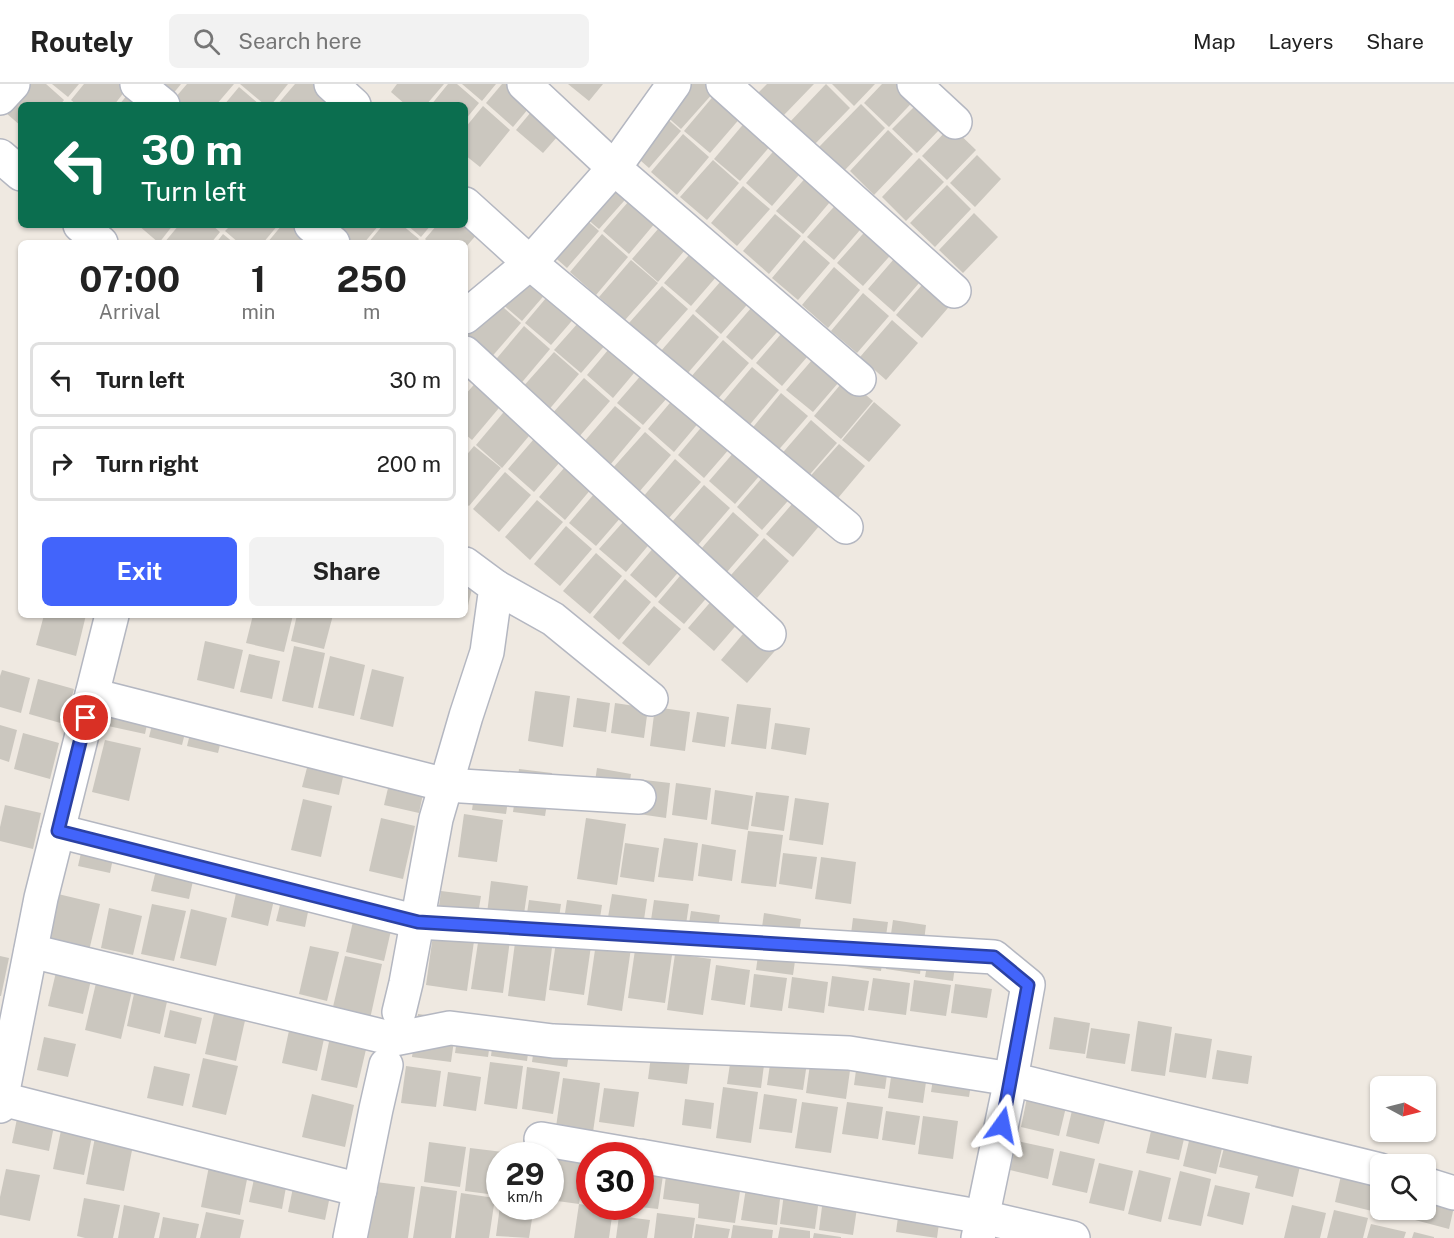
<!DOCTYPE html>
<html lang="en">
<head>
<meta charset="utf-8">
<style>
	body { margin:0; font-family:"Public Sans",sans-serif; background:#f2f2f2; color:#222; height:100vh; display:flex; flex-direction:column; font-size:22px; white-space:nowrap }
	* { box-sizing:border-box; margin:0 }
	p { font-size:20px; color:#767676 }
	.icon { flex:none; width:33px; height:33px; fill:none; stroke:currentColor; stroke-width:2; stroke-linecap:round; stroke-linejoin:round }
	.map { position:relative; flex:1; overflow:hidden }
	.drawer { position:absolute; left:18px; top:156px; width:450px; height:378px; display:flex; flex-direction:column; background:#fff; border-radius:9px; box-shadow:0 2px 4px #0004 }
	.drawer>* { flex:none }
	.top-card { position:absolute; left:18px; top:18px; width:450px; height:126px; border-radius:9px; box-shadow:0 2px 4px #0004; background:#0b6e4f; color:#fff; overflow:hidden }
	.needle { width:39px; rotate:97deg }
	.fabs { position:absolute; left:1370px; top:992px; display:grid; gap:12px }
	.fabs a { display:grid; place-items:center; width:66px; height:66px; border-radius:9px; background:#fff; box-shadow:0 2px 4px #0004; font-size:30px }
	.speed { position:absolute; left:486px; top:1058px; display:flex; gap:12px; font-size:30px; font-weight:700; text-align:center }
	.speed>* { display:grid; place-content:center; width:78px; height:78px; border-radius:50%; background:#fff; box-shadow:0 2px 4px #0004; line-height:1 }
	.speed small { font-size:15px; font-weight:400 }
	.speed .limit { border:9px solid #d22; background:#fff; color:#111 }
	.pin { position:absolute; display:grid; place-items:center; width:51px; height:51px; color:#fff; margin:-26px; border:3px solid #fff; border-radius:50%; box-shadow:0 2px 6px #0007 }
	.me { position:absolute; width:66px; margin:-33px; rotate:12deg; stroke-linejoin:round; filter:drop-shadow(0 0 4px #0008) }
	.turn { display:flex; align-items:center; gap:21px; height:126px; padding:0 24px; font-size:27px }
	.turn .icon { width:78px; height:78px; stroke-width:2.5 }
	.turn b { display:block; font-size:42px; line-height:51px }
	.eta { display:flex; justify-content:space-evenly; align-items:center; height:102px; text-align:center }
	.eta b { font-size:36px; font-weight:700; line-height:42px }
	.action { display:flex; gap:12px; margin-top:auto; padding:12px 24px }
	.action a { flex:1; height:69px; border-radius:9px; background:#4264fb; color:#fff; font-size:24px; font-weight:700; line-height:69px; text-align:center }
	.action a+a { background:#f2f2f2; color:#222 }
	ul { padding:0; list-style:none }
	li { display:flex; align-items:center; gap:18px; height:75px; margin:0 12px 9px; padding:0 12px; border:3px solid #e0e0e0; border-radius:9px }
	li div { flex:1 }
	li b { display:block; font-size:22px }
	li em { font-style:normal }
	header { display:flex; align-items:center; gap:36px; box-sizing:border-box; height:84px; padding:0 30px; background:#fff; border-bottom:2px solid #e0e0e0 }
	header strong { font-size:28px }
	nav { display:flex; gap:33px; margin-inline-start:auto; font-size:21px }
	.search { width:420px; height:54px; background:#f2f2f2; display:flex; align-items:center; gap:15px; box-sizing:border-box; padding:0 21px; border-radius:9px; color:#767676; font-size:22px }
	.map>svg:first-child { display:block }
	.building { fill:#cbc7bf }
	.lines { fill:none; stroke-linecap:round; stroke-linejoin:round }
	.minor-casing { stroke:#b4b7c1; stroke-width:36 }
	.minor { stroke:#fff; stroke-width:33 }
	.route-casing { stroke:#2b41a3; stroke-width:15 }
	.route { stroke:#4264fb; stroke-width:10 }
</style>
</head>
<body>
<header>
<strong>Routely</strong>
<div class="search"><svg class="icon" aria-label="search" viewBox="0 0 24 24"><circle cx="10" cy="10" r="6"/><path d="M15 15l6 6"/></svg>Search here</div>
<nav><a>Map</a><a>Layers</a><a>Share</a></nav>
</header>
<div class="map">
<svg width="1454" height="1154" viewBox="0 0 1454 1154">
	<rect width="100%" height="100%" fill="#efe9e1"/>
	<g class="building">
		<path d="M31,0h15l18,16 -4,5h-39v21l-15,-13z"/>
		<path d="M52,0h27l-11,13z"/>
		<path d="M84,0h42l3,2 -15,19h-37l-6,-5z"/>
		<path d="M159,0h22l-9,11z"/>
		<path d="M187,0h47l-18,21h-33l-8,-7z"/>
		<path d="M240,0h48l-17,21h-6z"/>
		<path d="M295,0h20l16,13 -7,8h-47z"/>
		<path d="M397,0h47l-18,21h-20l-15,-13z"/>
		<path d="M448,0h9l22,19 -14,17v-15h-34z"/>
		<path d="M462,0h34l-14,17z"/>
		<path d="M502,0h36l6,6 -31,37 -27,-24z"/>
		<path d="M568,0h35l-14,17z"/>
		<path d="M674,0h31l9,8 -33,37 -26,-23z"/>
		<path d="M767,0h47l-32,33 -25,-23z"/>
		<path d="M826,0l24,24 -38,39 -24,-23z"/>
		<path d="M832,0h43l-21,22z"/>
		<path d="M882,0h32l8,8 -33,35 -25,-24z"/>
		<path d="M239,3l21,18h-36z"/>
		<path d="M132,5l20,16h-33z"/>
		<path d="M716,9l26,23 -32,37 -26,-22z"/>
		<path d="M861,20l24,24 -42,44 -25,-24z"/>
		<path d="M916,21l24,24 -23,24 -25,-24z"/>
		<path d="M483,22l27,24 -30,37 -15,-12v-27z"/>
		<path d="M536,22l28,23 -21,24 -27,-23z"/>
		<path d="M655,24l26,23 -32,37 -26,-23z"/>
		<path d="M746,37l26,23 -32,37 -26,-22z"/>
		<path d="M951,42l25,24 -29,30 -25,-24z"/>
		<path d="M888,46l25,24 -39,41 -24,-24z"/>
		<path d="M683,50l26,23 -32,38 -26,-23z"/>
		<path d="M778,62l27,22 -33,38 -26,-23z"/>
		<path d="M977,71l24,24 -26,28 -25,-24z"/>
		<path d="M919,74l25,24 -38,39 -24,-24z"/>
		<path d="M713,76l26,23 -32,37 -27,-23z"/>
		<path d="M606,85l26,23 -33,37 -26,-22z"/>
		<path d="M809,90l26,22 -32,38 -27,-23z"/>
		<path d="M947,101l24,24 -36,38 -25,-24z"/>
		<path d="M743,102l27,23 -33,37 -26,-23z"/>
		<path d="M635,110l26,22 -32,38 -26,-23z"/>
		<path d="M840,116l26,23 -32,37 -27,-23z"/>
		<path d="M573,124l26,23 -32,37 -26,-23z"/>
		<path d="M974,129l24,24 -35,36 -24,-23z"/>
		<path d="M775,130l26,22 -32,38 -26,-23z"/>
		<path d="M665,137l25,23 -32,38 -26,-23z"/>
		<path d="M138,141h35l-14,18z"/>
		<path d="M179,141h33l8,7 -9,11h-47z"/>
		<path d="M231,141h47l-15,18h-24l-14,-12z"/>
		<path d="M282,141h12l21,18h-48z"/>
		<path d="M332,141h47l-15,18h-15z"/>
		<path d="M383,141h19l17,14 -3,4h-48z"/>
		<path d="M407,141h24l-10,12z"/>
		<path d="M437,141h28l19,1 -19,22v-5h-36l-4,-4z"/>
		<path d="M870,142l26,23 -33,37 -26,-23z"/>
		<path d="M223,150l11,9h-18z"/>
		<path d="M602,150l26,23 -32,38 -26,-23z"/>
		<path d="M804,156l26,23 -32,37 -26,-22z"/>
		<path d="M697,162l26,23 -32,37 -27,-23z"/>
		<path d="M900,168l26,23 -32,37 -26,-23z"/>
		<path d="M631,176l27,23 -33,37 -26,-23z"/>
		<path d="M528,177l26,23 -32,37 -27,-23z"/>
		<path d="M834,183l26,23 -32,38 -26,-23z"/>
		<path d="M727,190l27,23 -33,37 -26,-23z"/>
		<path d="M928,194l26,23 -32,37 -26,-23z"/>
		<path d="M557,201l26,23 -32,37 -26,-22z"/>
		<path d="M662,202l26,23 -33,37 -26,-23z"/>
		<path d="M863,209l26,23 -32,37 -26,-22z"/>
		<path d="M495,216l26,23 -32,37 -24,-21v-4z"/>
		<path d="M758,216l27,23 -33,37 -26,-23z"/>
		<path d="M587,229l26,23 -32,37 -27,-23z"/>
		<path d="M693,230l26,23 -32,37 -26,-23z"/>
		<path d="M892,236l26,23 -32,37 -26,-23z"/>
		<path d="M524,242l26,23 -32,38 -26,-23z"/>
		<path d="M788,242l26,23 -32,37 -26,-23z"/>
		<path d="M619,253l26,23 -32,38 -26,-23z"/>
		<path d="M723,256l26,23 -33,38 -26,-23z"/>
		<path d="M554,268l25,22 -32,38 -26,-23z"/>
		<path d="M819,268l26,23 -32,37 -27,-22z"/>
		<path d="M650,281l26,23 -33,37 -26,-22z"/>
		<path d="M752,283l27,23 -32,38 -27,-23z"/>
		<path d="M584,294l26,23 -32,37 -27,-23z"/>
		<path d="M846,294l27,23 -32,38 -27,-23z"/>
		<path d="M478,296l26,22 -32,38 -7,-6v-39z"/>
		<path d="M680,307l26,23 -32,38 -26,-23z"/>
		<path d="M781,309l27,23 -33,38 -25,-23z"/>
		<path d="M874,318l27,23 -32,37 -27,-22z"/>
		<path d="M615,322l26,22 -31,37 -27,-22z"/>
		<path d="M508,323l26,23 -32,38 -26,-23z"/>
		<path d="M710,333l27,23 -33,38 -26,-23z"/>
		<path d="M811,336l26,23 -32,37 -26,-23z"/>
		<path d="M540,348l26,23 -32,37 -26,-23z"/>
		<path d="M645,348l26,23 -32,37 -27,-23z"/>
		<path d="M741,360l26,23 -32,37 -26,-23z"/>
		<path d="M839,360l26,22 -32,38 -27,-23z"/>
		<path d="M474,362l27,22 -32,38 -4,-3v-46z"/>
		<path d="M675,375l26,23 -33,37 -25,-22z"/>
		<path d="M571,376l26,22 -32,38 -26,-23z"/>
		<path d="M769,386l26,23 -33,37 -25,-23z"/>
		<path d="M505,388l26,23 -32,37 -26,-23z"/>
		<path d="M704,401l26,23 -32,37 -26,-23z"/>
		<path d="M601,402l27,23 -32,37 -27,-23z"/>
		<path d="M799,412l26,23 -32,38 -27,-23z"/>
		<path d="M537,416l26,22 -33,38 -25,-23z"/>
		<path d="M632,428l25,23 -31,37 -27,-23z"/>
		<path d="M733,428l26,23 -32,37 -26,-23z"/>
		<path d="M566,442l26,23 -32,37 -26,-22z"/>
		<path d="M662,454l26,23 -32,37 -26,-23z"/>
		<path d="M764,454l25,23 -32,37 -26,-23z"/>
		<path d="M596,469l26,23 -32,38 -27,-23z"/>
		<path d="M465,476l13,3 -12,51 -1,-1z"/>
		<path d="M690,480l26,23 -32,37 -26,-22z"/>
		<path d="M625,495l26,23 -32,38 -26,-23z"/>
		<path d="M720,507l26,23 -32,37 -26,-23z"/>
		<path d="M654,522l27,23 -32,37 -27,-23z"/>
		<path d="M44,531h42l-10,41 -40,-11z"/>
		<path d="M253,531h40l-9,37 -38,-9z"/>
		<path d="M297,531h36l-9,34 -33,-8z"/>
		<path d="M753,538l27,23 -33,38 -26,-23z"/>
		<path d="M205,557l38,9 -9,39 -37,-9z"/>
		<path d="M294,562l31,7 -12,55 -31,-7z"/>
		<path d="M249,570l31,7 -8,38 -32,-7z"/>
		<path d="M330,572l35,9 -11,51 -36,-8z"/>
		<path d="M372,585l32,8 -11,50 -33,-8z"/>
		<path d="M2,586l28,8 -9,35 -21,-6v-31z"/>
		<path d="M38,595l36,10 -10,35 -35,-10z"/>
		<path d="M535,607l35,5 -7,51 -35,-6z"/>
		<path d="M577,614l33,5 -4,29 -33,-5z"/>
		<path d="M114,618l36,8 -5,24 -37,-8z"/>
		<path d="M615,619l33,5 -4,30 -33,-5z"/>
		<path d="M737,620l34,4 -5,41 -35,-5z"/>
		<path d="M157,621l33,8 -8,32 -33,-8z"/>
		<path d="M655,623l35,5 -5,39 -35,-5z"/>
		<path d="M697,628l32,5 -4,30 -33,-5z"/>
		<path d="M195,630l31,7 -8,32 -31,-7z"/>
		<path d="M775,639l35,5 -4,27 -35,-6z"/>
		<path d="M0,641l17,5 -8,32 -9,-3z"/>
		<path d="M23,649l36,10 -9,36 -36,-10z"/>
		<path d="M105,656l36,8 -12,53 -37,-9z"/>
		<path d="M309,676l36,8 -6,27 -37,-8z"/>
		<path d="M393,683l34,8 -8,38 -35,-8z"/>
		<path d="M597,684l34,6 -6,39 -34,-5z"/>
		<path d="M478,685l34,5 -6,40 -34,-4z"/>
		<path d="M519,685l33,4 -7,43 -32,-4z"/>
		<path d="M636,695l34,4 -4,35 -34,-5z"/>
		<path d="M676,699l35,5 -4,32 -35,-5z"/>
		<path d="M715,706l38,6 -5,34 -37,-6z"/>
		<path d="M756,708l33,4 -5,35 -33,-5z"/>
		<path d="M795,714l34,5 -6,42 -34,-5z"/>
		<path d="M303,715l29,7 -11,51 -30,-7z"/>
		<path d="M5,721l36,8 -8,36 -33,-8v-14z"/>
		<path d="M464,730l39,6 -6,42 -39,-5z"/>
		<path d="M381,734l34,8 -12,53 -34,-8z"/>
		<path d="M586,734l40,6 -9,61 -40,-6z"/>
		<path d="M87,743l31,7 -8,39 -32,-7z"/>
		<path d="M748,747l35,4 -7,52 -35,-4z"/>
		<path d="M664,754l34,5 -5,38 -35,-4z"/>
		<path d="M625,759l34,5 -5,34 -34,-5z"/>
		<path d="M702,760l34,6 -4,31 -34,-5z"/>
		<path d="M161,765l37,9 -9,41 -38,-8z"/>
		<path d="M783,769l34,4 -5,32 -33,-5z"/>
		<path d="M821,773l35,5 -5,42 -36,-5z"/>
		<path d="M241,785l38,9 -11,48 -37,-9z"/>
		<path d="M491,797l37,5 -7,49 -36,-5z"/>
		<path d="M285,801l27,7 -7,35 -29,-6z"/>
		<path d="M441,807l40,5 -5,30 -39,-5z"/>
		<path d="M58,810l42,10 -11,47 -42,-10z"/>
		<path d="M612,810l35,5 -6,41 -36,-5z"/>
		<path d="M529,816l32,4 -5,34 -32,-4z"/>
		<path d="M567,816l35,5 -5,32 -35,-4z"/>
		<path d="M654,816l35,4 -7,48 -35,-5z"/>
		<path d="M152,820l34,7 -12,50 -33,-7z"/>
		<path d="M357,820l38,9 -11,48 -38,-9z"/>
		<path d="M109,824l33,8 -9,39 -32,-7z"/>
		<path d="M191,825l36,9 -11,48 -36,-8z"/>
		<path d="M691,827l29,4 -6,39 -29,-4z"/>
		<path d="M764,829l37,6 -8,56 -37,-5z"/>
		<path d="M853,834l35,4 -7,49 -34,-5z"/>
		<path d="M893,836l33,5 -6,49 -34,-5z"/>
		<path d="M434,844l41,6 -8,57 -41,-6z"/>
		<path d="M516,851l37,5 -8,61 -37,-5z"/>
		<path d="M479,852l31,4 -7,53 -32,-4z"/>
		<path d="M556,858l35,4 -7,49 -35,-5z"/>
		<path d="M596,859l35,5 -9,63 -35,-6z"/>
		<path d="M310,862l29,6 -12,49 -28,-7z"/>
		<path d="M930,864l27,4 -4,29 -28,-4z"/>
		<path d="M635,866l37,5 -7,48 -37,-5z"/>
		<path d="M675,870l36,5 -8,56 -36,-5z"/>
		<path d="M0,872l9,2 -8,38h-1z"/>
		<path d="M345,872l37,8 -12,55 -38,-8z"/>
		<path d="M716,881l34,5 -5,35 -34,-5z"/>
		<path d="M57,884l35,8 -9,38 -35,-8z"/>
		<path d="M754,890l33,4 -5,33 -32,-4z"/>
		<path d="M832,892l37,5 -5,30 -36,-5z"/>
		<path d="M792,893l36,5 -4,31 -36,-5z"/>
		<path d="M873,894l37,5 -4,32 -38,-5z"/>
		<path d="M914,896l37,5 -5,31 -36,-5z"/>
		<path d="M96,899l36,8 -11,48 -36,-9z"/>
		<path d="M955,900l37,5 -5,29 -36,-5z"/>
		<path d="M135,905l33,8 -8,37 -33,-8z"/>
		<path d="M215,925l31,7 -10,45 -31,-7z"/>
		<path d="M170,926l32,8 -6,26 -32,-7z"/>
		<path d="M418,930l39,5 -6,43 -39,-5z"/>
		<path d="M1054,933l36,6 -5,31 -36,-5z"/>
		<path d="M1138,937l34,6 -7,49 -34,-5z"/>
		<path d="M459,941l33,5 -4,27 -33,-4z"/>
		<path d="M290,942l35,8 -8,37 -35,-8z"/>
		<path d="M495,942l36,5 -4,30 -36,-5z"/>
		<path d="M537,942l35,5 -5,36 -35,-5z"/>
		<path d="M1091,944l39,6 -5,30 -39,-6z"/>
		<path d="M1175,949l37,6 -6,39 -37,-6z"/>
		<path d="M44,953l32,7 -8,33 -31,-7z"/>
		<path d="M330,953l37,8 -10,43 -36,-8z"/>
		<path d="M734,953l33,5 -6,46 -34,-4z"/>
		<path d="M653,957l39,5 -5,38 -39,-5z"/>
		<path d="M773,960l36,5 -6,41 -36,-5z"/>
		<path d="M812,966l40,6 -6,43 -40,-6z"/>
		<path d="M1217,966l35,6 -4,28 -36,-5z"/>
		<path d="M858,972l31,4 -4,29 -31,-4z"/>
		<path d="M894,972l35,5 -6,42 -35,-5z"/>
		<path d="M203,974l35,8 -12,49 -34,-8z"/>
		<path d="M936,975l38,5 -5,33 -38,-5z"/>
		<path d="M490,978l33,4 -6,43 -33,-5z"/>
		<path d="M154,982l36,8 -7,32 -36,-8z"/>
		<path d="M406,982l35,5 -5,36 -35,-4z"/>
		<path d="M527,983l33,5 -7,42 -31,-5z"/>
		<path d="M448,988l33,5 -5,34 -33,-5z"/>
		<path d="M563,994l37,5 -8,56 -37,-5z"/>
		<path d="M723,1003l35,5 -7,51 -35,-5z"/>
		<path d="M604,1004l35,4 -5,35 -35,-5z"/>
		<path d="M1028,1009l39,10 -8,33 -38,-9z"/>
		<path d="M312,1010l42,11 -9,42 -43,-10z"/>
		<path d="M764,1010l33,5 -5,34 -33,-4z"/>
		<path d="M685,1015l29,4 -3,26 -29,-4z"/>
		<path d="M802,1018l36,5 -7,46 -36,-5z"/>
		<path d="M847,1018l36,5 -5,32 -36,-5z"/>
		<path d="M1074,1018l34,7 -9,35 -33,-8z"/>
		<path d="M19,1025l37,7 -7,35 -37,-8z"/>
		<path d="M886,1027l34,5 -5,29 -33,-5z"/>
		<path d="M64,1032l31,6 -11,53 -31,-6z"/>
		<path d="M923,1032l35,5 -5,38 -35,-5z"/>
		<path d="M1154,1034l33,8 -8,34 -33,-7z"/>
		<path d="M1194,1036l33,7 -11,47 -33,-8z"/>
		<path d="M97,1043l38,8 -11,56 -38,-7z"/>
		<path d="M1226,1056l77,13 -10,44 -38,-9 3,-12 -39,-9z"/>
		<path d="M1017,1057l37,8 -6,30 -38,-9z"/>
		<path d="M429,1058l37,5 -6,40 -36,-5z"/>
		<path d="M509,1063l34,5v3h-36z"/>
		<path d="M470,1064l33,4 -1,3h-2v20l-4,20 -31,-4z"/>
		<path d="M1060,1067l35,8 -8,34 -35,-8z"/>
		<path d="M550,1071l40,6v31l-9,-1 -2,13 -29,-4z"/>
		<path d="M211,1072l39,8 -10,51 -39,-8z"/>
		<path d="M1345,1074l35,18 -8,35 -37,-9z"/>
		<path d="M640,1075l25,3 -7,47 -18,-2z"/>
		<path d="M1099,1079l34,8 -9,40 -35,-8z"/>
		<path d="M257,1081l32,6 -7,38 -33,-7z"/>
		<path d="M667,1084l76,5 -8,50 -37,-5 1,-14 -36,-5z"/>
		<path d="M6,1085l34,6 -10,46 -30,-6v-18z"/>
		<path d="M749,1085l34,5 -6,51 -36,-5z"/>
		<path d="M1139,1086l32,8 -10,44 -33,-8z"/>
		<path d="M1180,1087l31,8 -10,47 -33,-7z"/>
		<path d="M295,1094l37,8 -7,34 -37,-8z"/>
		<path d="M376,1098l39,5 -7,51h-40z"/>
		<path d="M825,1099l35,5 -7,47 -34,-5z"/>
		<path d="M1215,1101l35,8 -7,32 -36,-9z"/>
		<path d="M421,1102l36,5 -6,47h-38z"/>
		<path d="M785,1102l35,5 -5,38 -35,-5z"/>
		<path d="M1425,1103l29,20 -5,22 -34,-9 2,-11h8z"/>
		<path d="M902,1104l41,6 -6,44 -41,-6z"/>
		<path d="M461,1109l34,5 -6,40h-34z"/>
		<path d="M84,1114l36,7 -7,33h-28l-8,-2z"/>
		<path d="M1379,1115l1,10h32l-2,11 -34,-8z"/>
		<path d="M579,1120l34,5 -4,29h-35z"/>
		<path d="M124,1121l36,8 -6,25h-36z"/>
		<path d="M1292,1121l34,8 -6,25h-36z"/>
		<path d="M500,1122h34l-5,32 -33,-2z"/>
		<path d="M1334,1126l34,8 -5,20h-36z"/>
		<path d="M206,1128l38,8 -4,18h-40z"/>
		<path d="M657,1129l38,5 -3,20h-38z"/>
		<path d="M619,1132l31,4 -3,18h-31z"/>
		<path d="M163,1133l36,7 -3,14h-37z"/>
		<path d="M696,1140l34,5 -2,9h-34z"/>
		<path d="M1371,1140l35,8 -2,6h-37z"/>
		<path d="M733,1141l40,5 -1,8h-41z"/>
		<path d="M780,1143l30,4v7h-32z"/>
		<path d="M1414,1148l20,5v1h-22z"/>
		<path d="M814,1149l27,4v1h-28z"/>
	</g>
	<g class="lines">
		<g class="minor-casing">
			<g id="minor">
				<path d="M137,0l26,21"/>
				<path d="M331,0l23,21"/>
				<path d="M524,0l90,84 245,211"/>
				<path d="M723,0l231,207"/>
				<path d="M914,0l41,38"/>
				<path d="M0,14l13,-14"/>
				<path d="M0,72l21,18"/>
				<path d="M465,120l65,59 316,264"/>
				<path d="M80,141l21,18"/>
				<path d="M311,141l22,18"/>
				<path d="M465,233l65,-54 84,-95 60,-84"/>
				<path d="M465,269l304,281"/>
				<path d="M496,503l57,32 98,80"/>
				<path d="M92,611l354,90 193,12"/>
				<path d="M58,747l360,91 576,35 34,28 -17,94 -33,159"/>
				<path d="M31,867l363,88 56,-11 103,13 296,12 162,26 369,91"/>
				<path d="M399,928l7,-29 30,-164 30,-103 21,-64 9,-65 -31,-23"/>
				<path d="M2,1015l358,91"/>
				<path d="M0,1022l41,-208 71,-283"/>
				<path d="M541,1055l92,16"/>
				<path d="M640,1072l343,61 90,21"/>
				<path d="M1425,1100l29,9"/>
				<path d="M350,1154l26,-129 10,-44"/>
			</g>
		</g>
		<use href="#minor" class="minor"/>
	</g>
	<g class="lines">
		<g class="route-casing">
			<path id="route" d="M86,634l-28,113 360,91 576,35 34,28 -26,140"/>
		</g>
		<use href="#route" class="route"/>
	</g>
</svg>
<div class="fabs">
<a><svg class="needle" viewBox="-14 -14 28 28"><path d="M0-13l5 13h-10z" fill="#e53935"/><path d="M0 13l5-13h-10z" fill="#767676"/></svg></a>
<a><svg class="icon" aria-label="search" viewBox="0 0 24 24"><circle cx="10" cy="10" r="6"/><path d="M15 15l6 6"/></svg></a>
</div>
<div class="speed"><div>29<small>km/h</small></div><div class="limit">30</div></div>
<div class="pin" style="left:86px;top:634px;background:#d93025"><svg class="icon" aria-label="arrive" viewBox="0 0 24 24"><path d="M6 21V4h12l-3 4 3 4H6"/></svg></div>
<svg class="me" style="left:1002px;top:1041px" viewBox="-20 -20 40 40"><path d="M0-17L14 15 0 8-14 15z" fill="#4264fb" stroke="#fff" stroke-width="4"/></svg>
<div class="top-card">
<div class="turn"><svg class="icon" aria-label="left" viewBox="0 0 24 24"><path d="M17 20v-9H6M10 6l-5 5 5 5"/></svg><div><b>30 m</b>Turn left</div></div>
</div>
<section class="drawer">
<div class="eta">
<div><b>07:00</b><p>Arrival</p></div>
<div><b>1</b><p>min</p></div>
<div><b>250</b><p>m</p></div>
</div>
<ul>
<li><svg class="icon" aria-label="left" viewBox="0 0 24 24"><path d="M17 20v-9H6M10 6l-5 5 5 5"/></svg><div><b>Turn left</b></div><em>30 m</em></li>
<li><svg class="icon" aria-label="right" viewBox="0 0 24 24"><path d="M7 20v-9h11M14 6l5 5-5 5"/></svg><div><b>Turn right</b></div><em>200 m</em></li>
</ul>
<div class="action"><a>Exit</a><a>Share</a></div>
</section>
</div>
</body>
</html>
